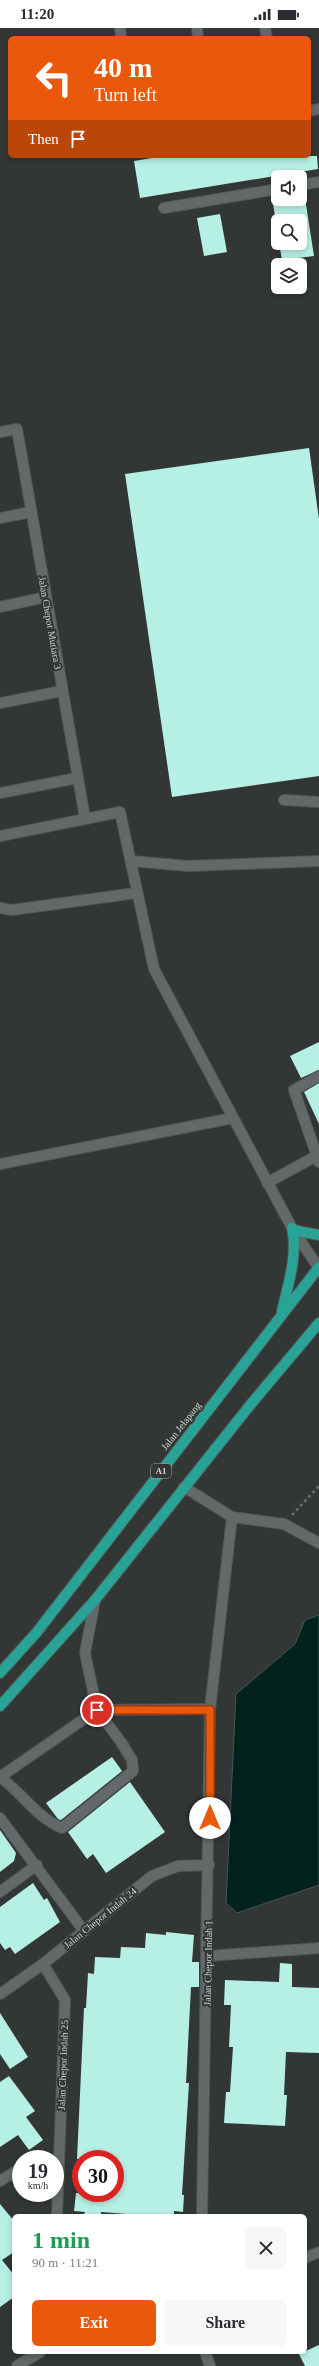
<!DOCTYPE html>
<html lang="en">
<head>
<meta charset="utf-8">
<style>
	body { margin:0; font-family:"Times New Roman",serif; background:#f7f7f7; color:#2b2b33; height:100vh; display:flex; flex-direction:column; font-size:15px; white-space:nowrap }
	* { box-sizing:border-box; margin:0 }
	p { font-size:13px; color:#7c7c81 }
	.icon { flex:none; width:22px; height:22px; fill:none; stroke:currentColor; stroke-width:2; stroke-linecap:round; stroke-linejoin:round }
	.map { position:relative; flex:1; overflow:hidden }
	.sheet { position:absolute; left:12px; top:2186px; width:295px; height:140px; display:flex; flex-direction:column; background:#fff; border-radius:6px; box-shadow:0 2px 6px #0003 }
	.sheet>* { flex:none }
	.banner { position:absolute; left:8px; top:8px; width:303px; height:122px; border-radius:6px; box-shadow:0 2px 6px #0003; background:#ea580c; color:#fff; overflow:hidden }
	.fabs { position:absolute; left:271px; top:142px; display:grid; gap:8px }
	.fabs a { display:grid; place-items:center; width:36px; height:36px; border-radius:6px; background:#fff; box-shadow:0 2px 6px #0003; font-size:20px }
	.speed { position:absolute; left:12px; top:2122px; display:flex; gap:8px; font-size:20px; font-weight:700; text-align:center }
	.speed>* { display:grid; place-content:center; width:52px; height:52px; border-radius:50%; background:#fff; box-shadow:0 2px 6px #0003; line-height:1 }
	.speed small { font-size:10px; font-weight:400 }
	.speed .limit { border:6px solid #d22; background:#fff; color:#111 }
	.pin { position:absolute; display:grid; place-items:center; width:34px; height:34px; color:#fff; margin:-17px; border:2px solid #fff; border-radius:50%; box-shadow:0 1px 4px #0007 }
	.me { position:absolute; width:44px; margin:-22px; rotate:0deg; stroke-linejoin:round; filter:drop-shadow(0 0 3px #0008) }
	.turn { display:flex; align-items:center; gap:14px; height:84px; padding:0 20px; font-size:18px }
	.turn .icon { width:52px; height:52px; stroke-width:2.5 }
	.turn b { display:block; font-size:28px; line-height:34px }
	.then { display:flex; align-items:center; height:38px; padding:0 20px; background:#0003; gap:8px; font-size:15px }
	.round { display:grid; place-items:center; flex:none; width:42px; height:42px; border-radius:6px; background:#f7f7f7 }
	.headline { display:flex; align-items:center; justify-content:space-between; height:68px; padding:0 20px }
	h1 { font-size:24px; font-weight:700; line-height:30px; color:#1e9e55 }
	.cta { display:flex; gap:8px; margin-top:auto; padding:8px 20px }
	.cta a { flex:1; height:46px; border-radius:6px; background:#ea580c; color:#fff; font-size:16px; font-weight:700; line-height:46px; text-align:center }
	.cta a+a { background:#f7f7f7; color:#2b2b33 }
	.status { display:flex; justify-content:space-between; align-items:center; height:28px; padding:0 20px; background:#fff; direction:ltr }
	.status svg { height:11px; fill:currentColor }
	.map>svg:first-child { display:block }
	.water { fill:#04221d; stroke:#425854 }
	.building { fill:#b6efe4 }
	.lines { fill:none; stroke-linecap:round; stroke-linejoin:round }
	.minor-casing { stroke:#515655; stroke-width:12 }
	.major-casing { stroke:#515655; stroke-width:12 }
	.path { stroke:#686c6b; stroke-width:2.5; stroke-dasharray:3 3; stroke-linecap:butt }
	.minor { stroke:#636968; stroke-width:10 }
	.major { stroke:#28a396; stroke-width:10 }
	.route-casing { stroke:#983908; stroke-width:10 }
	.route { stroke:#ea580c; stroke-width:7 }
	.labels { text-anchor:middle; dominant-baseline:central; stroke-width:4; stroke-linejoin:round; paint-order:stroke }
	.shield { fill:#323736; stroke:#a2a6a5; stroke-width:1 }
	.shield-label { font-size:9px; font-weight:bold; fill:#d2d5d4 }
	.street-label { font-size:10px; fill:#d2d5d4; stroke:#323736 }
</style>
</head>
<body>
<div class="status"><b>11:20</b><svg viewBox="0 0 49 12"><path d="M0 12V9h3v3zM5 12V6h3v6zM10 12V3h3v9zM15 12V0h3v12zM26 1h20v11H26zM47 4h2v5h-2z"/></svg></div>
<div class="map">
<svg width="319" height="2338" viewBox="0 0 319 2338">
	<rect width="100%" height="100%" fill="#323736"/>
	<path class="water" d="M319,1587v270l-82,28 -11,-10 10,-209 59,-50 10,-24z"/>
	<g class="building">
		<path d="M164,128h153l1,13 -178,29 -6,-37z"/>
		<path d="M305,170l9,58 -32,4 -3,-17h21v-22h-22v15l-5,-33z"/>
		<path d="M220,186l7,38 -23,4 -7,-38z"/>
		<path d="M309,420l10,71v257l-147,21 -47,-323z"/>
		<path d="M319,1014v28l-18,8 -11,-22z"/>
		<path d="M319,1055v41l-15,-32z"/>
		<path d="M112,1729l10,14 -61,49 -3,-1 -12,-16z"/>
		<path d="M130,1754l35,50 -59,41 -13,-19 -6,5 -19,-27z"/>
		<path d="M0,1802l16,23 -2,8 -14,11z"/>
		<path d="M33,1855l11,17 3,-2 13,24 -45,32 -5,-7 -5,3 -5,-7v-36z"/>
		<path d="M166,1904l28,3 -2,27h7v25h-8l-5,96h3l-7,112h2l-1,17 -9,-1v5h-22l-51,-4v2h-17l1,-2 -11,-1 2,-18h39v-34h-38l7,-151h2l2,-35 6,1 1,-17 25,1 1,-11 24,1 1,-15 20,2z"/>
		<path d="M280,1935l12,1v23l27,1v65l-33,-1 -2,43h3l-2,31 -61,-3 2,-31h4l3,-45h-4l2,-42h-7l1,-25 54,2z"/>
		<path d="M0,1985l28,44 -18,12 -10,-15z"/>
		<path d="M9,2048l26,35 -9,6 17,23 -14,10 -11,-15 -18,12v-65z"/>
		<path d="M0,2176l14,17v31l-12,8 12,15v22l-14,10z"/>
		<path d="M319,2317v21h-14l-6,-12z"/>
	</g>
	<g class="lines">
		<g class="minor-casing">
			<g id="minor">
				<path d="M120,0l1,10"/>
				<path d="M197,0l1,10"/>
				<path d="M265,0l2,10"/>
				<path d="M309,83l10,-2"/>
				<path d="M300,157l19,-3"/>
				<path d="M164,180l114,-19"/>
				<path d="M0,404l17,-3 68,389"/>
				<path d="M0,490l31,-6"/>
				<path d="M0,579l46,-10"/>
				<path d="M0,675l62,-12"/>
				<path d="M0,765l77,-15"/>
				<path d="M284,772l35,2"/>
				<path d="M0,808l120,-24 34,157 138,259 26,39"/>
				<path d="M131,833l57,5 131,-5"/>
				<path d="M0,880l12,2 124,-17"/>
				<path d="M319,1048l-25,14 25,72"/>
				<path d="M0,1136l233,-46"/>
				<path d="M267,1155l49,-27"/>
				<path d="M184,1459l48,30 52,7 35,19"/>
				<path d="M0,1749c21,15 37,41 62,51l71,-57 -1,-11 -11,-18 -24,-32 -12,-57 10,-53"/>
				<path d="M0,1749l97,-67 113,-1"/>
				<path d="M0,1790l84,113"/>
				<path d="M0,1864l37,-27"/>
				<path d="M208,1928l111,-8"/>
				<path d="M43,1936l22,36 -8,216"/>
				<path d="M0,1966l43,-30 109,-88 26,-10 31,-1"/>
				<path d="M0,2153l21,-13"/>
				<path d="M202,2188l8,-507 22,-192"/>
				<path d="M305,2230l14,-6"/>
				<path d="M205,2324l5,14"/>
				<path d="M17,2338l23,-14"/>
			</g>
		</g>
		<g class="major-casing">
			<g id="major">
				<path d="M293,1202l26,5"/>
				<path d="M282,1283c6,-26 16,-56 10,-83"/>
				<path d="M0,1645l37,-41 282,-365"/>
				<path d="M0,1678l95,-106 156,-196 68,-81"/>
			</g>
		</g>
		<path class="path" d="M292,1487l27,-29"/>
		<use href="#minor" class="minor"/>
		<use href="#major" class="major"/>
	</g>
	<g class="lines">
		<g class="route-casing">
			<path id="route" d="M97,1682h113v108"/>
		</g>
		<use href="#route" class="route"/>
	</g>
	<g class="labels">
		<rect class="shield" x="151" y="1436" width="20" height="14" rx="3"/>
		<g class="shield-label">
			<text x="161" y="1443">A1</text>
		</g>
		<g class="street-label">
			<text transform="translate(50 595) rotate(80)">Jalan Chepor Mutiara 3</text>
			<text transform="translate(181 1398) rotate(-52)">Jalan Jelapang</text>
			<text transform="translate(100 1890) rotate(-39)">Jalan Chepor Indah 24</text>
			<text transform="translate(208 1935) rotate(-89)">Jalan Chepor Indah 1</text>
			<text transform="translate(63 2037) rotate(-88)">Jalan Chepor Indah 25</text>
		</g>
	</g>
</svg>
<div class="fabs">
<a><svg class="icon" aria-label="sound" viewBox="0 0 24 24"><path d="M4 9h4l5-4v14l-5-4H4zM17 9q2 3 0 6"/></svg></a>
<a><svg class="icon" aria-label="search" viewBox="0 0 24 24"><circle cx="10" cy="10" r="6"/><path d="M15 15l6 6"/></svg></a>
<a><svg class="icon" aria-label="layers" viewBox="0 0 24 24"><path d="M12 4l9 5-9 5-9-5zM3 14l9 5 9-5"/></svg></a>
</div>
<div class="speed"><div>19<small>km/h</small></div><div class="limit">30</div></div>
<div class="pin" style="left:97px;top:1682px;background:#d93025"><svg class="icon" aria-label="arrive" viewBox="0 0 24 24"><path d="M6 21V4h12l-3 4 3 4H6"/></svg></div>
<svg class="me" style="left:210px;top:1790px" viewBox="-20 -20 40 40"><circle r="19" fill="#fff"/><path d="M0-13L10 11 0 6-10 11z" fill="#ea580c"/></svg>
<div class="banner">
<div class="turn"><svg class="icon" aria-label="left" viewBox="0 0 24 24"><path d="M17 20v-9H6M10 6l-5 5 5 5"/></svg><div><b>40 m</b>Turn left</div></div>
<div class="then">Then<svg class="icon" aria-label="arrive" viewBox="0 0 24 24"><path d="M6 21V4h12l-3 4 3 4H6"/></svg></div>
</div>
<section class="sheet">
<div class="headline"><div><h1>1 min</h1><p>90 m · 11:21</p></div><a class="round"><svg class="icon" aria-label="close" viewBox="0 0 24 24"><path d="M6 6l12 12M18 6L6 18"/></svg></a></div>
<div class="cta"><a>Exit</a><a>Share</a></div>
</section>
</div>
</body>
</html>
